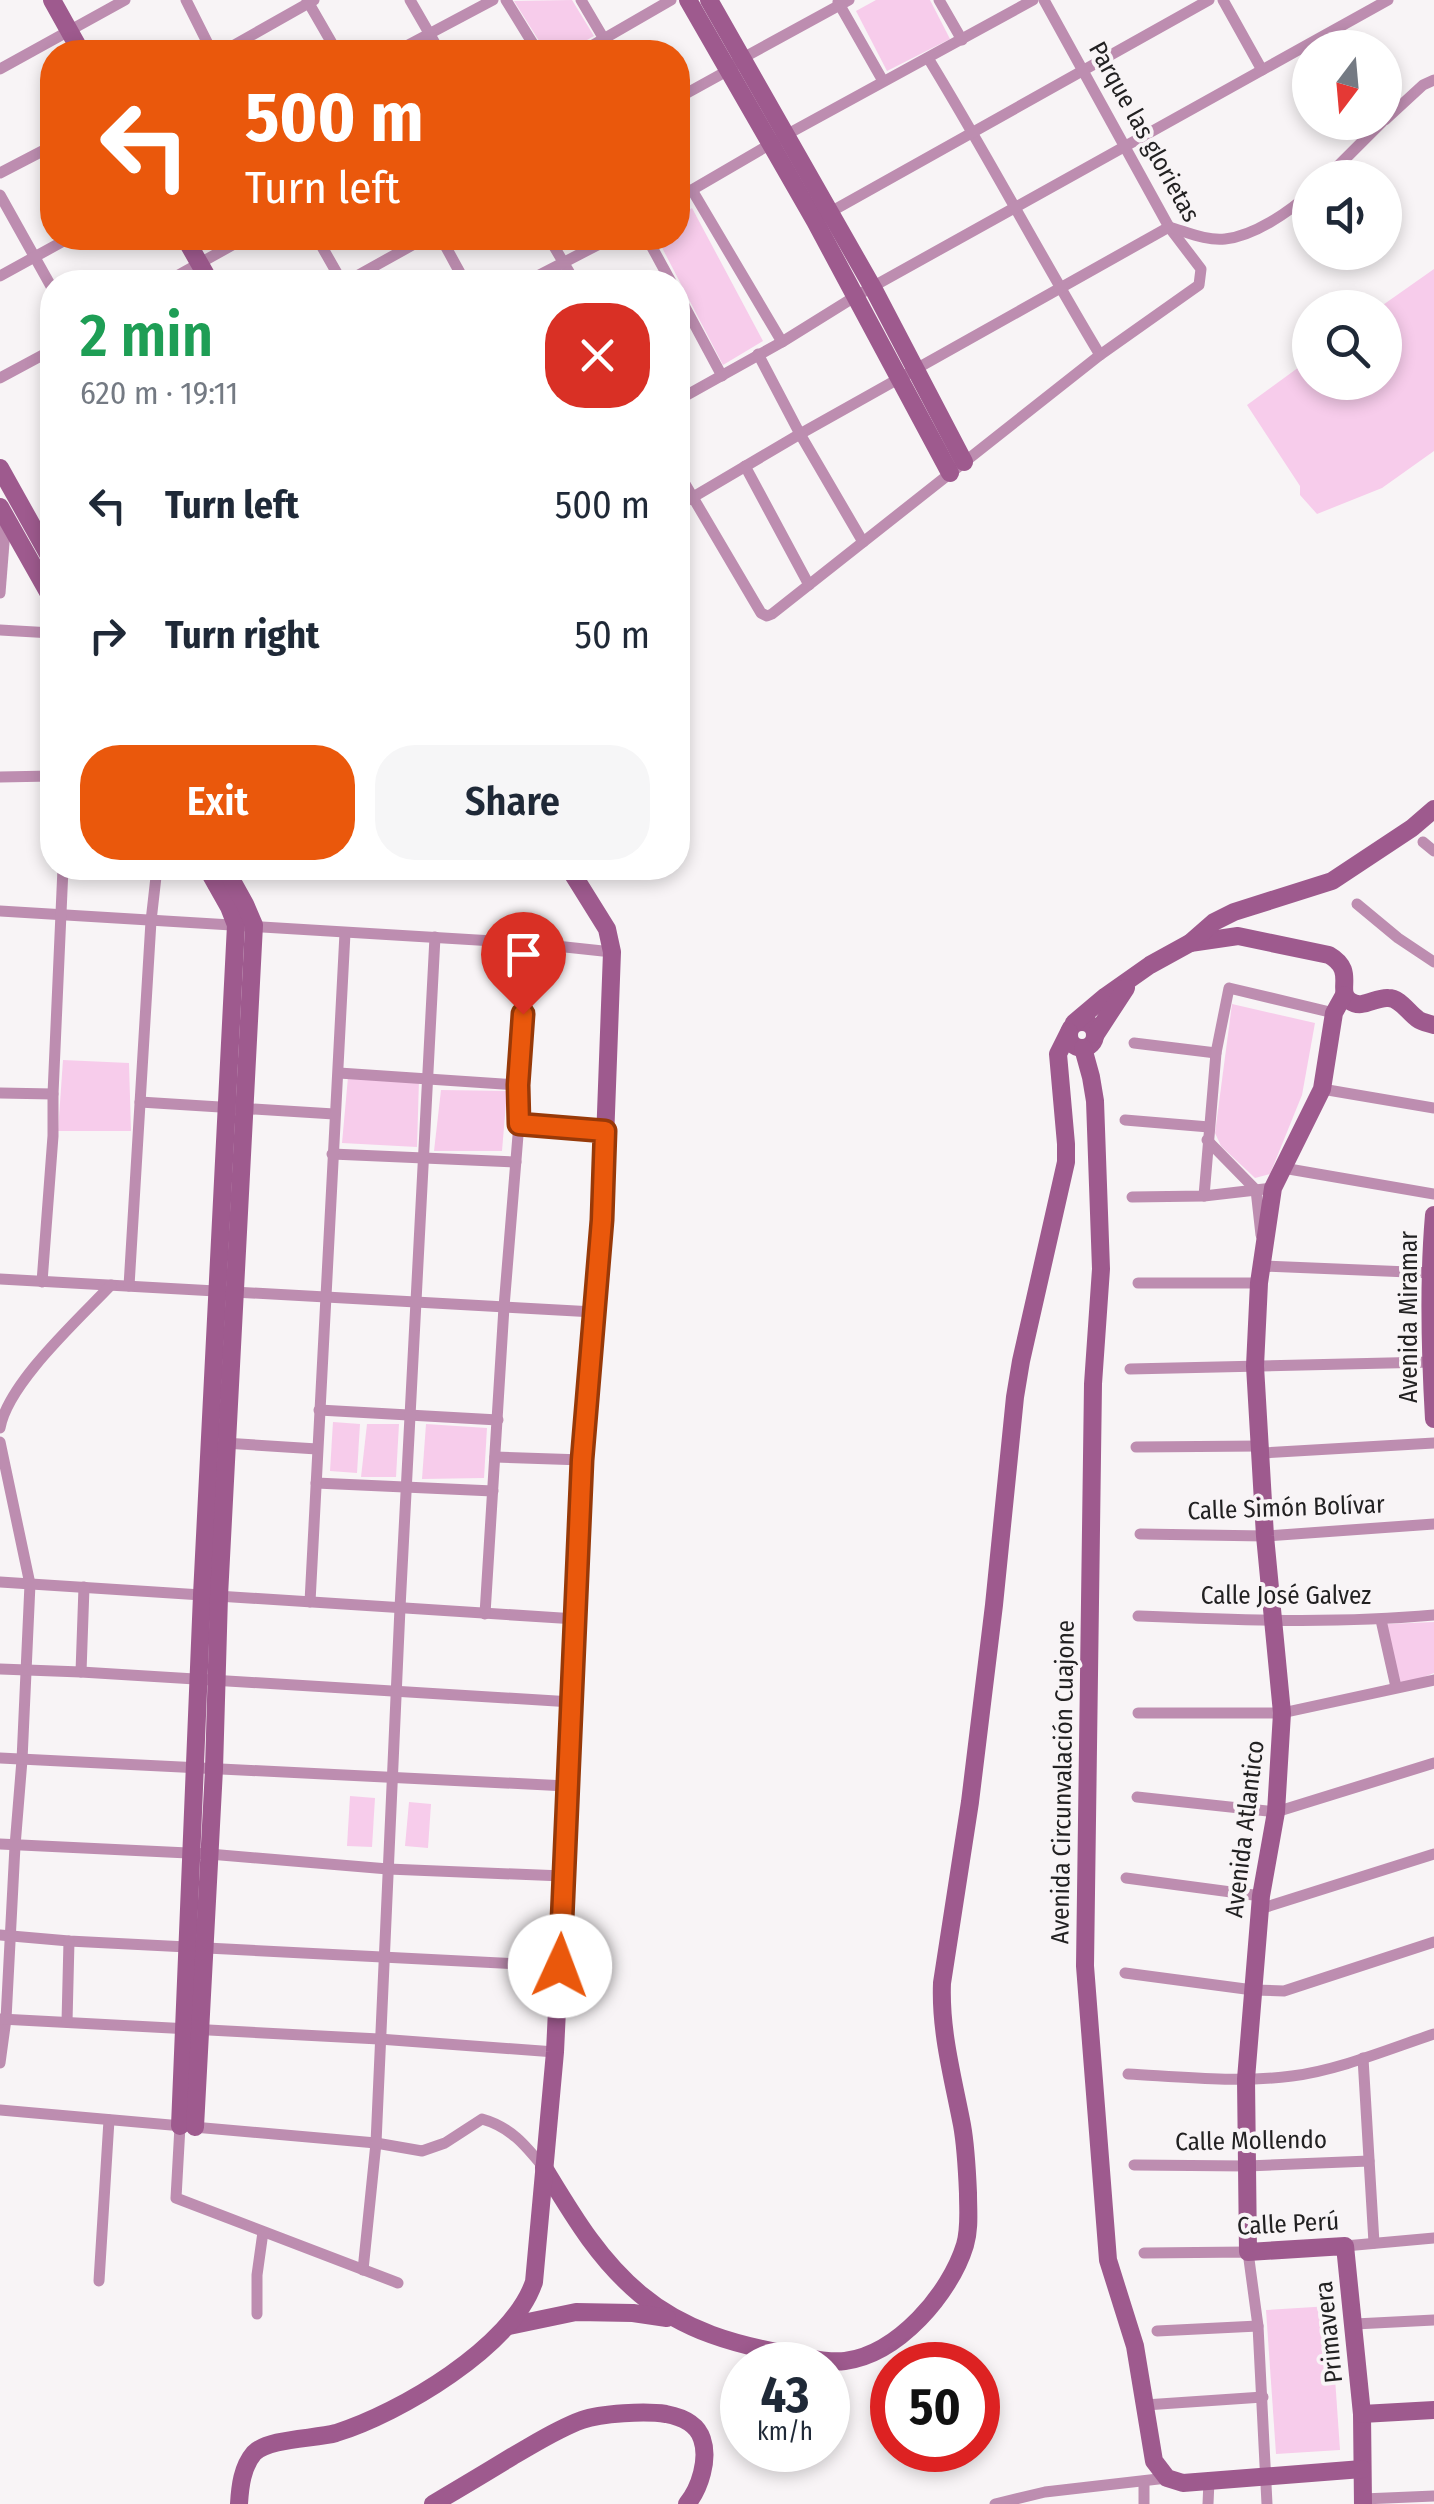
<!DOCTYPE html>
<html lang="en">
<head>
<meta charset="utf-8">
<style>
	body { margin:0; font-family:"Fira Sans Condensed",sans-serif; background:#f6f6f7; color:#1f2937; height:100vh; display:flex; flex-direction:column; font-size:38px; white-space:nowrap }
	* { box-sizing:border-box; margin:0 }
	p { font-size:32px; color:#747a83 }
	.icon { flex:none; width:55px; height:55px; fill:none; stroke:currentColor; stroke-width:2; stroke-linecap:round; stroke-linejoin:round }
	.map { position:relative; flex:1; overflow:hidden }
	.side { position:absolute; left:40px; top:270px; width:650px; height:610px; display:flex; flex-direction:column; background:#fff; border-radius:40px; box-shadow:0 5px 15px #0003 }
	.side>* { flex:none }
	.banner { position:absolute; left:40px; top:40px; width:650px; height:210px; border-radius:40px; box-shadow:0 5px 15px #0003; background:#ea580c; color:#fff; overflow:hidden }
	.needle { width:65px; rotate:196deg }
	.tools { position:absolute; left:1292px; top:30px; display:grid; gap:20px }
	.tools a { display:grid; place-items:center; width:110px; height:110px; border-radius:50%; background:#fff; box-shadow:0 5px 15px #0003; font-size:50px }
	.speed { position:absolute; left:720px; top:2342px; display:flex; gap:20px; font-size:50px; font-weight:700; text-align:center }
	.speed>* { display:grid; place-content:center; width:130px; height:130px; border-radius:50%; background:#fff; box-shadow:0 5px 15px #0003; line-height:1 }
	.speed small { font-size:25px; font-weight:400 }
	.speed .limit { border:15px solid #d22; background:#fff; color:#111 }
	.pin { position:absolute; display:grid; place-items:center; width:85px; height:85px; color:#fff; margin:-102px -42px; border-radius:50% 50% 50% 0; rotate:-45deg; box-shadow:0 0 10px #0007 }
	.pin .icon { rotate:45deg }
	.me { position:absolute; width:110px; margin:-55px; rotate:2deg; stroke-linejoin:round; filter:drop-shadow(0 0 8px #0008) }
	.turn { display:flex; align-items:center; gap:35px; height:210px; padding:0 40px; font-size:45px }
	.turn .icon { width:130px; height:130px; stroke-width:2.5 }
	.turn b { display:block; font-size:70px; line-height:85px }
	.round { display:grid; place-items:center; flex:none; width:105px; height:105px; border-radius:40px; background:#f6f6f7 }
	.overview { display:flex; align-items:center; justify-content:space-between; height:170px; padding:0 40px }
	h1 { font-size:60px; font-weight:600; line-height:75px; color:#1e9e55 }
	.button { display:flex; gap:20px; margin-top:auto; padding:20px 40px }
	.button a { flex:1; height:115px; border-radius:40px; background:#ea580c; color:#fff; font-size:40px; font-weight:600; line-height:115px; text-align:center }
	.button a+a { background:#f6f6f7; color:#1f2937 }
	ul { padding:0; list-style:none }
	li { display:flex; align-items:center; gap:30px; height:130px; padding:0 40px }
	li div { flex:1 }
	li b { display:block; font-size:38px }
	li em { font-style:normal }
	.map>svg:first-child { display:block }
	.green { fill:#f7cceb }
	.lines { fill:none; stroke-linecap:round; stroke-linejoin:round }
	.street { stroke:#bd8db0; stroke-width:11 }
	.secondary { stroke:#9e5a8e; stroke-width:18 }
	.route-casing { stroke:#983908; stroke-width:25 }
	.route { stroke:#ea580c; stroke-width:18 }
	.labels { text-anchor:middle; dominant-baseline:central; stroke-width:8; stroke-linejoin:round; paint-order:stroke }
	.street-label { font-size:25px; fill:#222122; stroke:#f8f4f6 }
</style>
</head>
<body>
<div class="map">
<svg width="1434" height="2504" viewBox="0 0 1434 2504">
	<rect width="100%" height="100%" fill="#f8f4f6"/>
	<g class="green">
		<path d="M572,0l22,36 -28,16h-20l-32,-51z"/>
		<path d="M876,0h54l20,39 -63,32 -31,-60z"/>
		<path d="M692,208l71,133 -40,24 -66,-127h21v-20z"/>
		<path d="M1434,269v182l-52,37 -65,26 -17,-19v-9l-53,-81 63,-46v23h75v-74l-5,-1z"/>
		<path d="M1232,1004l83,19 -13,72 -32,79 -15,4 -34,-32 -6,-13z"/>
		<path d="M63,1060l66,3 2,68h-73z"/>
		<path d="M348,1077l71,3 -2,67 -75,-4z"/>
		<path d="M441,1090l66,1 -5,60h-68z"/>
		<path d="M333,1422l27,2 -3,49 -27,-2z"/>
		<path d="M367,1424h32l-3,53h-35z"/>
		<path d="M426,1424l61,4 -3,50 -62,1z"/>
		<path d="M1434,1622v51l-30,12 -5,-2 -12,-59z"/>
		<path d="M350,1796l25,2 -3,49 -25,-1z"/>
		<path d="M409,1802l22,2 -3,44 -23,-2z"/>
		<path d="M1330,2306l10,144 -64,4 -10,-144z"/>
	</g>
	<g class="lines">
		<g class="street">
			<path d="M186,0l26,52"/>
			<path d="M307,0l30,52"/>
			<path d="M410,0l30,52"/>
			<path d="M506,0l32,52"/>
			<path d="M581,0l23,39"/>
			<path d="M939,0l23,40"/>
			<path d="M1223,0l39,70"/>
			<path d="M838,2l45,79"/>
			<path d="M222,52l92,-52"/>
			<path d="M395,52l98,-52"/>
			<path d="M581,52l90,-52"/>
			<path d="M928,58c60,98 113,199 172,297"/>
			<path d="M0,69l125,-69"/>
			<path d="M678,98l49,-27 14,-12 108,-59"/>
			<path d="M1385,120l38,-35 11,-5"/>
			<path d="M0,173l52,-27"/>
			<path d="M1326,178l56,-56"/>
			<path d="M692,190l90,152"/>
			<path d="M0,195l52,93"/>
			<path d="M678,198l108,-63 247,-135"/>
			<path d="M825,215l384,-215"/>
			<path d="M317,238l25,44"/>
			<path d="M441,238l24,44"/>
			<path d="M549,238l26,44"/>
			<path d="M647,238l24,44"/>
			<path d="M0,276l69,-38"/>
			<path d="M166,282l79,-44"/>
			<path d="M346,282l79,-44"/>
			<path d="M526,282l85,-44"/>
			<path d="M678,294l44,82"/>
			<path d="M758,354l42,80 63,108"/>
			<path d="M43,356l9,16"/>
			<path d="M0,378l52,-28"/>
			<path d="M678,400l104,-58 74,-46 532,-296"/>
			<path d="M745,466l64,119"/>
			<path d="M678,472l83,141 6,3 5,-2 328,-259 99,-70 2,-16 -32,-42 -125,-227"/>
			<path d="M678,506l122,-72 369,-207c18,5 37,14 56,12 29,-3 64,-27 85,-46"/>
			<path d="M0,593l6,-75"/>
			<path d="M0,630l52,3"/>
			<path d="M0,777l52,-1"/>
			<path d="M1423,842l11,9"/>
			<path d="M1357,904l41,34 36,24"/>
			<path d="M0,911l528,32 84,9"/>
			<path d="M1134,1043l82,10"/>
			<path d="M339,1073l180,12"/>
			<path d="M1322,1089l112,19"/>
			<path d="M0,1093l53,1"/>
			<path d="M140,1102l194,12"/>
			<path d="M1125,1120l84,7"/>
			<path d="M519,1123l86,8"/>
			<path d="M1207,1140l49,50 5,45"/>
			<path d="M332,1154l184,8"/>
			<path d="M1283,1168l151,26"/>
			<path d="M1204,1196l12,-143 13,-65 105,25"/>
			<path d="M1132,1197l72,-1 69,-8"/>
			<path d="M1263,1266l170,7"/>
			<path d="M0,1279l594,33"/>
			<path d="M42,1282l11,-146v-42l10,-226"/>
			<path d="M1138,1283h121"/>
			<path d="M129,1286l22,-365 6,-53"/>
			<path d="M1130,1369l301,-7"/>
			<path d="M319,1410l179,10"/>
			<path d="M0,1428c8,-45 79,-109 111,-143"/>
			<path d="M0,1442l30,142 -8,176 -7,86 -9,173 -6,44"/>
			<path d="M224,1443l93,6"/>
			<path d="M1136,1447l125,-1"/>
			<path d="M1262,1453l172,-10"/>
			<path d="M495,1457l88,3"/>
			<path d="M316,1483l177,8"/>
			<path d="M1140,1534l125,2 169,-12"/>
			<path d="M0,1582l576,37"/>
			<path d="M310,1602l35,-669"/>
			<path d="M485,1614l19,-307 15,-184v-38l9,-142"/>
			<path d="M1138,1616c99,4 197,8 296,-1"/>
			<path d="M1381,1620l15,67"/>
			<path d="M0,1669l81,3 491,30"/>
			<path d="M81,1672l3,-85"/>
			<path d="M1138,1713h144l152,-33"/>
			<path d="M0,1758l567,28"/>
			<path d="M1137,1797l139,15 158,-49"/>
			<path d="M0,1844l209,10 179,15 175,7"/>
			<path d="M1126,1878l135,18"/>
			<path d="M1260,1909l174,-55"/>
			<path d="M0,1935l69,6 491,25"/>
			<path d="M1125,1973l128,17 31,1 150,-49"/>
			<path d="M1,2019l378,20 176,13"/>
			<path d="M67,2022l2,-81"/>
			<path d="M1363,2058l11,185"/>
			<path d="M1128,2074c54,3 110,9 164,2 47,-6 97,-27 142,-42"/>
			<path d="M0,2110l376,33 46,8 23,-8 37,-24c29,8 44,27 62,49"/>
			<path d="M180,2126l-4,72 222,85"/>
			<path d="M1134,2165l113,1 122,-5"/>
			<path d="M1345,2246l89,-8"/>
			<path d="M1144,2253l104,-1 10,74 9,178"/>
			<path d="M363,2270l13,-127 24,-535 35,-671"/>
			<path d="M99,2281l10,-161"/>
			<path d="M257,2314v-39l6,-43"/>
			<path d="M1355,2324l79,-4"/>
			<path d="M1157,2331l101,-5"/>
			<path d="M1145,2405l118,-8"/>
			<path d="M1363,2499l71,-3"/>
			<path d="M995,2504l50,-12 122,-14"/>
			<path d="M1144,2504v-21"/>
			<path d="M1208,2504l1,-23"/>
		</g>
		<g class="secondary">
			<path d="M52,0l29,52"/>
			<path d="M688,0l127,221 135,252"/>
			<path d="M709,0l164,288 91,174"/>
			<path d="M185,238l25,44"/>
			<path d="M0,468l52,93"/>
			<path d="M0,507l52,92"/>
			<path d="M1190,943l48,-7 91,19c28,16 6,36 21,46 12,9 25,-4 38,-3 13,0 20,15 31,22 4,2 11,4 15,5"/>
			<path d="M1344,995l-10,18 -12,76 -49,99 -14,95 -4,83 10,170 17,177 -6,99 -15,84 -15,183 2,173 97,-6 17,168 1,90"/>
			<circle cx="1082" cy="1035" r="13"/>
			<path d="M1074,1023l32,-27 44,-31 40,-22 24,-21 20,-10 98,-31 80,-53 22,-19"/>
			<path d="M1096,1034l30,-46"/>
			<path d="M1083,1048l8,29 4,24 6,168 -8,115 -8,582 23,294 27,86 19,115 13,17 16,5 179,-14"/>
			<path d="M1434,1215c-6,68 -4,135 0,204"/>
			<path d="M180,2126l22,-531 34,-670 -7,-18 -22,-39"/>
			<path d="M195,2127l19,-358 5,-173 35,-671 -9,-21 -20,-36"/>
			<path d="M544,2168c28,46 54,91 96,126 44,37 96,51 152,61 17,3 35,8 53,6 53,-7 105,-67 120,-116 5,-17 3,-34 3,-52 -1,-23 -2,-46 -6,-68 -9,-47 -22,-94 -20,-142l28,-181 24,-197 21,-208 6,-36 45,-199v-18l-8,-90 11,-22"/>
			<path d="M509,2326l67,-14 57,1 34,5"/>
			<path d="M1362,2414l72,-4"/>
			<path d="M239,2504c1,-17 3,-37 15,-51 15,-15 61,-14 82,-20 64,-20 176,-86 198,-151l21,-230 28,-592 19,-240 10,-268 -5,-23 -38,-61"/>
			<path d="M433,2504c27,-16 54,-32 80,-48 23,-13 44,-27 69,-36 19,-7 64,-9 84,-6 16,3 31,9 36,25 7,20 -2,49 -15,65"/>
		</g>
	</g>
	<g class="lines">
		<g class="route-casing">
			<path id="route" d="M523,1014l-5,71 1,39 86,7 -3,89 -20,240 -22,506"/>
		</g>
		<use href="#route" class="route"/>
	</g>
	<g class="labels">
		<g class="street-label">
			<text transform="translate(1144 132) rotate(61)">Parque las glorietas</text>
			<text transform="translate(1409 1317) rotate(-90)">Avenida Miramar</text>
			<text transform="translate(1286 1508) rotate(-2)">Calle Simón Bolívar</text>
			<text x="1286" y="1596">Calle José Galvez</text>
			<text transform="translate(1063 1782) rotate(-89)">Avenida Circunvalación Cuajone</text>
			<text transform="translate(1245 1829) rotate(-83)">Avenida Atlantico</text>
			<text transform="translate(1251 2141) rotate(-1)">Calle Mollendo</text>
			<text transform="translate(1288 2224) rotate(-3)">Calle Perú</text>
			<text transform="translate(1329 2332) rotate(-96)">Primavera</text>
		</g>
	</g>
</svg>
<div class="tools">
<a><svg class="needle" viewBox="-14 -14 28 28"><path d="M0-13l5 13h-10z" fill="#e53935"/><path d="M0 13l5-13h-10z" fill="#747a83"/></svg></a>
<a><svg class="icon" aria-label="sound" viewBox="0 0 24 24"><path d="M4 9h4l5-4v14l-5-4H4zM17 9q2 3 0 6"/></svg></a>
<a><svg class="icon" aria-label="search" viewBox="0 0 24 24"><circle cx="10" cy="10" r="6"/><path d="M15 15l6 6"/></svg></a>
</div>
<div class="speed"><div>43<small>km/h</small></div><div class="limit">50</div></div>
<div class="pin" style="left:523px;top:1014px;background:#d93025"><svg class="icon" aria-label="arrive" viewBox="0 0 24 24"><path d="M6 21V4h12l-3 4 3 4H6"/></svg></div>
<svg class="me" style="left:560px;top:1966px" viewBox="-20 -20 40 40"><circle r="19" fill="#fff"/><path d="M0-13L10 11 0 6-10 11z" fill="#ea580c"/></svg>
<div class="banner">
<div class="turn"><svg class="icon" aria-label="left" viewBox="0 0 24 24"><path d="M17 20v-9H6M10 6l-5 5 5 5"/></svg><div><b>500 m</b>Turn left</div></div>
</div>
<section class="side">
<div class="overview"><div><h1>2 min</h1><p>620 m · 19:11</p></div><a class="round" style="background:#d93025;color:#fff"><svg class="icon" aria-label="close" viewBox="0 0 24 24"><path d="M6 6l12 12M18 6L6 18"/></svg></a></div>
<ul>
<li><svg class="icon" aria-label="left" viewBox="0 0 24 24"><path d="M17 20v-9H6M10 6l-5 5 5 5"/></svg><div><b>Turn left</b></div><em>500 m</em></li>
<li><svg class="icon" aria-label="right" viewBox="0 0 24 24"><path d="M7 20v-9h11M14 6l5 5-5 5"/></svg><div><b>Turn right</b></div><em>50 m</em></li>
</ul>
<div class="button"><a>Exit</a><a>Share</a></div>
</section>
</div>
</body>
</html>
